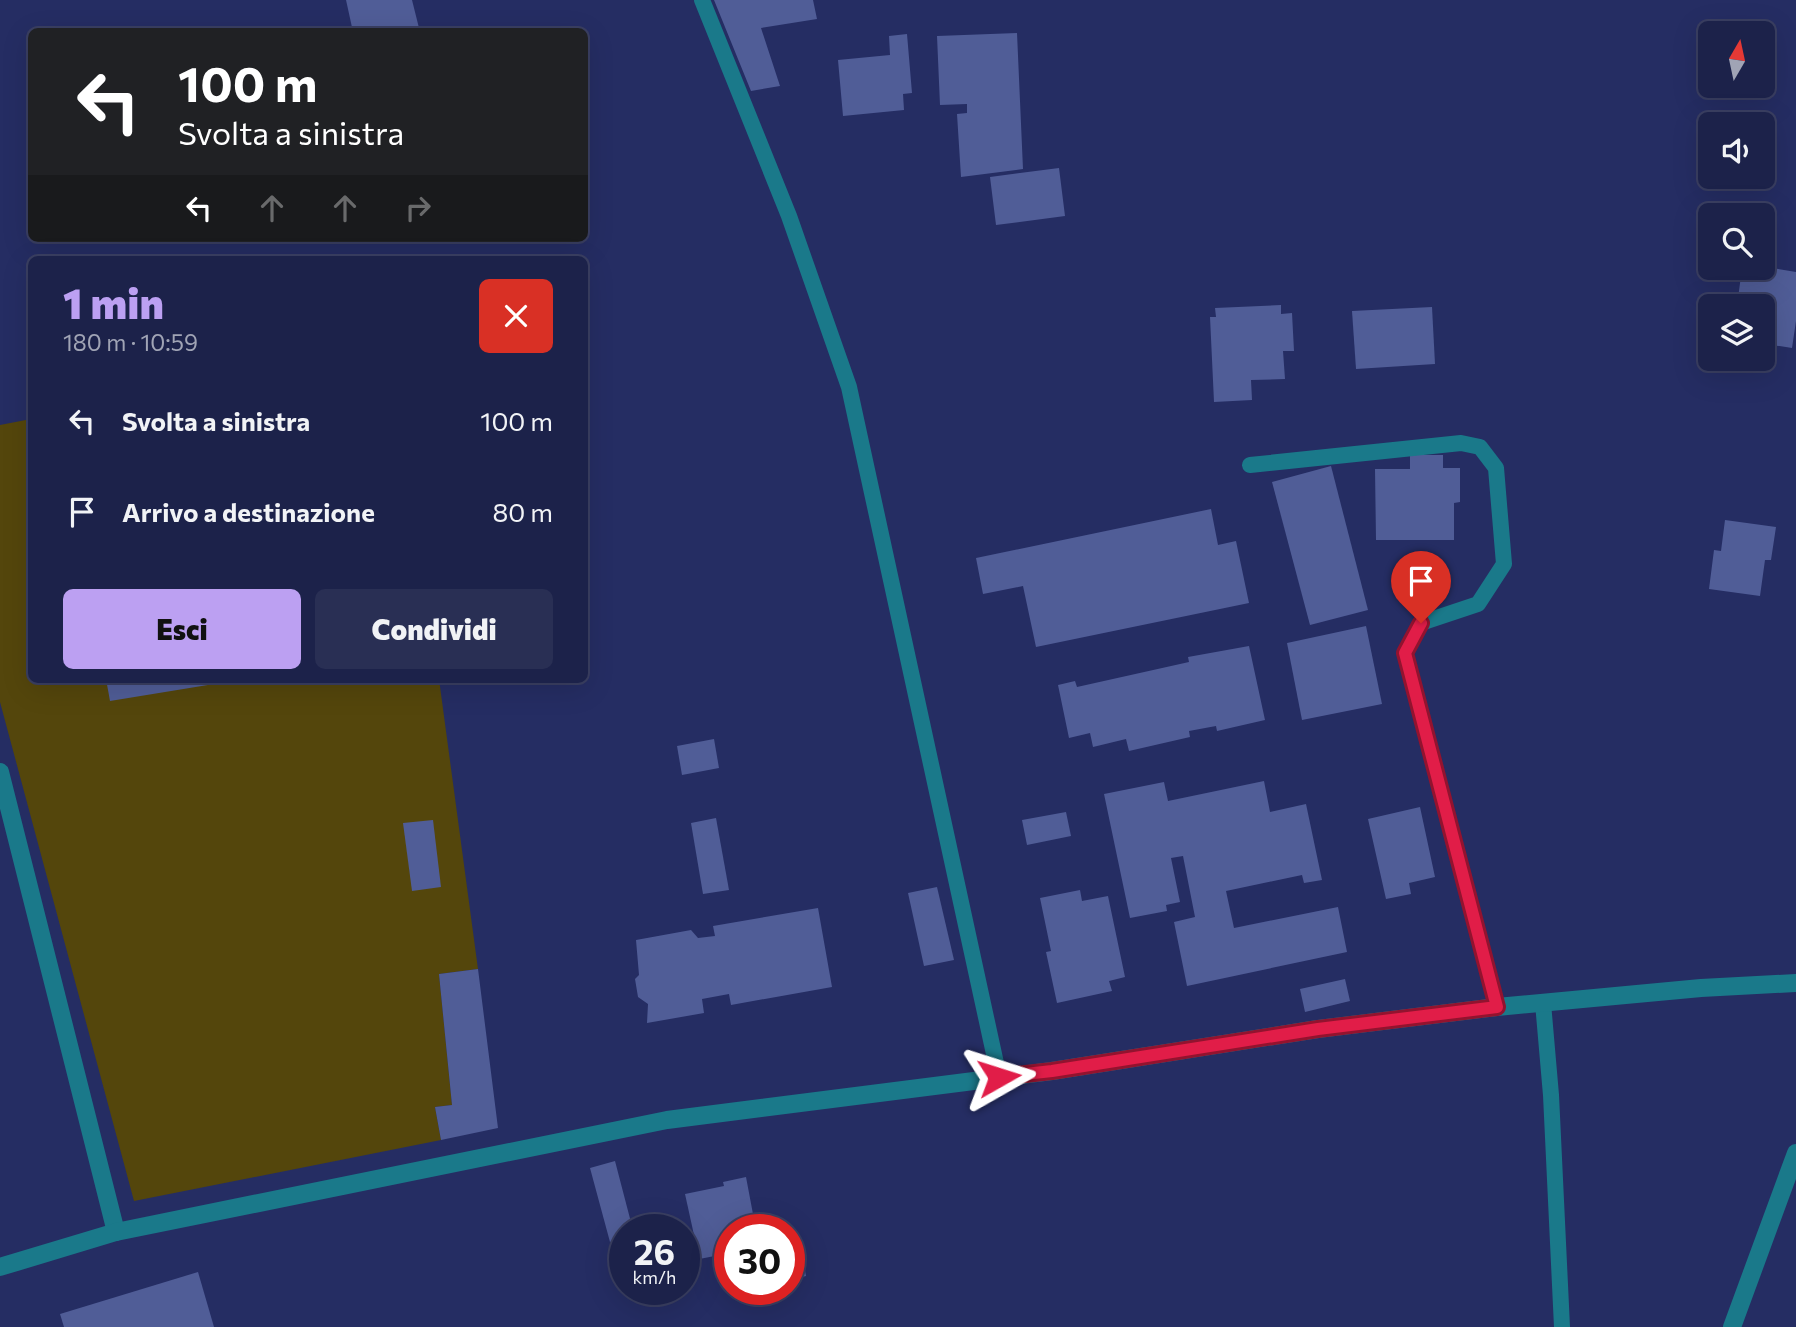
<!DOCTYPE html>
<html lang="it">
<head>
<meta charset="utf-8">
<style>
	body { margin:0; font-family:Commissioner,sans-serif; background:#292f54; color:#f1f3f6; height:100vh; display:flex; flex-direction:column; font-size:26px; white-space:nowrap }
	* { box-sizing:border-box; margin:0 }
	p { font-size:23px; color:#a0a4b5 }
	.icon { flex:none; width:38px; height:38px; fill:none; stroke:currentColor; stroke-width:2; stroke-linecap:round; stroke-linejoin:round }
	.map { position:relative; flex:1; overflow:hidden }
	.panel { position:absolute; left:28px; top:256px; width:560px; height:427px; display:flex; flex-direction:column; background:#1c224a; border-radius:10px; box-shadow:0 7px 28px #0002,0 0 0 2px #3a3f62 }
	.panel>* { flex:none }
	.guide { position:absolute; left:28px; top:28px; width:560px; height:214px; border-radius:10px; box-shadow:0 7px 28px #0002,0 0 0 2px #3a3f62; background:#202124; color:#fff; overflow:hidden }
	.needle { width:46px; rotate:9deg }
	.tools { position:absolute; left:1698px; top:21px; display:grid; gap:14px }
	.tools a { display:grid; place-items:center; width:77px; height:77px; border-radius:10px; background:#1c224a; box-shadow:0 7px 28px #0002,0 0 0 2px #3a3f62; font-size:35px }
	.speed { position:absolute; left:609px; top:1214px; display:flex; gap:14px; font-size:35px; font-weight:700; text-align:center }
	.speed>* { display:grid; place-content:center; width:91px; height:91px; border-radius:50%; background:#1c224a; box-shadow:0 7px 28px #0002,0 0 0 2px #3a3f62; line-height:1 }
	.speed small { font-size:18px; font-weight:400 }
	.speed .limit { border:10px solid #d22; background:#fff; color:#111 }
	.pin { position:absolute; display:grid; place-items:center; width:60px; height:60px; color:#fff; margin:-72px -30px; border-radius:50% 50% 50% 0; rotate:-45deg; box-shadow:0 0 7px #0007 }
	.pin .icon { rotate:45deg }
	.me { position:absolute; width:77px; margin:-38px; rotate:84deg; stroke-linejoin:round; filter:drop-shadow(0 0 5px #0008) }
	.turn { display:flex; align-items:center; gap:24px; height:147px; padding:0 35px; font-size:32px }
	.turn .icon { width:91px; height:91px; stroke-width:2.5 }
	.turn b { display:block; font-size:49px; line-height:60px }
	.lanes { display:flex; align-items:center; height:66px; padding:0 35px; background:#0003; justify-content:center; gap:35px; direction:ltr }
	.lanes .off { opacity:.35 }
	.round { display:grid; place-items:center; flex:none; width:74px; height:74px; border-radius:10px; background:#292f54 }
	.headline { display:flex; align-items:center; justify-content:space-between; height:119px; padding:0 35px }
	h1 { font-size:42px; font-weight:800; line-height:52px; color:#bca0f2 }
	.button { display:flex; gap:14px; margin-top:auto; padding:14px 35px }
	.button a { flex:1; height:80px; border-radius:10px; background:#bca0f2; color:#111; font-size:28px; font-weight:800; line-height:80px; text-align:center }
	.button a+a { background:#292f54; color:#f1f3f6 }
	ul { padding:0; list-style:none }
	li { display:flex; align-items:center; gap:21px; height:91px; padding:0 35px }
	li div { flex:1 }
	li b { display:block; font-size:26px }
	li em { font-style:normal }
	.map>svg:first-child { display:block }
	.green { fill:#54460c }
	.building { fill:#505d97 }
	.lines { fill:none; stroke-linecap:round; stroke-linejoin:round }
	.service { stroke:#1a798a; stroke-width:16 }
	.minor { stroke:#1a798a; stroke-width:18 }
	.route-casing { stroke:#92132f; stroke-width:18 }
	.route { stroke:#e11d48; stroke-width:12 }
</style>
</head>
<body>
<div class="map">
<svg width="1796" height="1327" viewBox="0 0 1796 1327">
	<rect width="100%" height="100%" fill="#252d63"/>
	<path class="green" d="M31,419l1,260h407l39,290 -39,5 13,131 -17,2 6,33 -307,61 -134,-499v-277z"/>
	<g class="building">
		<path d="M346,0h66l8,32h-67z"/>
		<path d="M714,0h99l4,19 -56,9 19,58 -29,5z"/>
		<path d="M1017,33l6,136 -62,8 -4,-63 10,-1v-9l-27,1 -3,-69z"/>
		<path d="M907,34l5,59 -9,1 1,16 -61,6 -5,-56 52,-5 -1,-19z"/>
		<path d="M1059,168l6,48 -69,9 -6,-48z"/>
		<path d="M1762,260l11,2 -1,6 24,4v49l-4,27 -26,-4 -1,6 -3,-1v-43h-25l5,-38h20z"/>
		<path d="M1281,305v9l11,-1 2,38h-11l2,28 -34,1 1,20 -38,2 -4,-85h6l-1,-9z"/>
		<path d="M1432,307l3,57 -79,5 -4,-58z"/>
		<path d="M1410,455h33v13h17v34l-6,1v37h-78l-1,-71h35z"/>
		<path d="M1331,466l37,144 -58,15 -38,-143z"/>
		<path d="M1211,509l7,36 18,-4 13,62 -213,44 -13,-61 -40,8 -7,-36z"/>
		<path d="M1725,520l51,7 -5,33h-6l-5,36 -51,-7 5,-39 7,1z"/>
		<path d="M1366,626l16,78 -80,16 -15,-77z"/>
		<path d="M1249,646l16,74 -48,11 -1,-5 -27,5 1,6 -61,14 -3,-12 -33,8 -3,-14 -21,5 -11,-53 17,-4 2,6 112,-25 -1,-5z"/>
		<path d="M106,679h108v5l-104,17z"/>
		<path d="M714,739l5,29 -37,7 -5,-29z"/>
		<path d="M1264,781l6,31 36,-8 16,76 -18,3 -2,-8 -76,16 8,37 104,-21 9,45 -160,34 -13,-64 21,-5 -12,-61 -12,2 9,44 -14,3 1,6 -37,7 -26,-124 60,-12 4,19z"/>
		<path d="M1420,807l15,70 -26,6 2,11 -25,5 -18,-80z"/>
		<path d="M1066,812l5,24 -44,9 -5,-25z"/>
		<path d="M716,818l13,72 -26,4 -12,-71z"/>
		<path d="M433,820l8,67 -29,4 -9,-68z"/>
		<path d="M937,887l17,73 -30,6 -16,-73z"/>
		<path d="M1080,890l2,11 26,-5 17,81 -16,4 3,10 -55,12 -11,-51 5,-1 -11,-53z"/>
		<path d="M818,908l14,79 -101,18 -2,-11 -27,5 2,14 -57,10 1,-19 -10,-7 -3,-18 4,-4 -3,-35 55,-10 7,8 17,-2 -2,-10z"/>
		<path d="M478,969l20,159 -57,12 -6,-33 17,-2 -13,-131z"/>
		<path d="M1345,979l5,22 -45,11 -5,-23z"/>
		<path d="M615,1161l18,69h-8v8l-15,4 -20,-74z"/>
		<path d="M746,1177l10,53h-26v23l-46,9v-25l10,-2 -9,-41 39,-8 -1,-4z"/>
		<path d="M802,1254l4,22 -17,4v-23z"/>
		<path d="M198,1272l16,55h-150l-4,-13z"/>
	</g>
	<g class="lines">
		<g class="service">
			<path d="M702,0l87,216 60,171 150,690"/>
			<path d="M1250,465l211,-22 19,4 16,21 8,96 -26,40 -57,19 -16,30 92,354"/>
			<path d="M1543,1003l8,92 11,232"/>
		</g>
		<g class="minor">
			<path d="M0,772l116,460"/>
			<path d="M0,1267l116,-35 551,-112 385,-49 266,-42 179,-22 204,-19 95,-5"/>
			<path d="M1732,1327l64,-174"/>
		</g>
	</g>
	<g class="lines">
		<g class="route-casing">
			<path id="route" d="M999,1077l53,-6 266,-42 179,-22 -92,-354 16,-30"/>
		</g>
		<use href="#route" class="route"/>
	</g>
</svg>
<div class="tools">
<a><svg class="needle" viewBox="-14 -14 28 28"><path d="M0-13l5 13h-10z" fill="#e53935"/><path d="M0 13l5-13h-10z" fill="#a0a4b5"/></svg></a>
<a><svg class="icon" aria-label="sound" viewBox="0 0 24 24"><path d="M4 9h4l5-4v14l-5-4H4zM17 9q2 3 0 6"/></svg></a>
<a><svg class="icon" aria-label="search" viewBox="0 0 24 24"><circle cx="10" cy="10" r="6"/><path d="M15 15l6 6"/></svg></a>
<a><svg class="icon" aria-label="layers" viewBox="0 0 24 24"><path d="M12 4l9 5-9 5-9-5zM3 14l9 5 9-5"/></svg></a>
</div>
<div class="speed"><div>26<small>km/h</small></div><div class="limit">30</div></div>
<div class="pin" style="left:1421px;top:623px;background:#d93025"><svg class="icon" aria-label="arrive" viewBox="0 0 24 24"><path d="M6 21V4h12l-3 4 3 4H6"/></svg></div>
<svg class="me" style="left:999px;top:1077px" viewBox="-20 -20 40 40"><path d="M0-17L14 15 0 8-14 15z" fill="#e11d48" stroke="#fff" stroke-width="4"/></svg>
<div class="guide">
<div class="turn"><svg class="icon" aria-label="left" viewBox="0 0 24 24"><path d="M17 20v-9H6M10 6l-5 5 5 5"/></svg><div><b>100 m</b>Svolta a sinistra</div></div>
<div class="lanes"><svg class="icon" aria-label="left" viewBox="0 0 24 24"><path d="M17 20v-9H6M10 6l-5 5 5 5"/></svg><svg class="icon off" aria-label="ahead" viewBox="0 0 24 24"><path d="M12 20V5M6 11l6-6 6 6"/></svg><svg class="icon off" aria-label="ahead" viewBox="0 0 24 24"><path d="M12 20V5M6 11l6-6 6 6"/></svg><svg class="icon off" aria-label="right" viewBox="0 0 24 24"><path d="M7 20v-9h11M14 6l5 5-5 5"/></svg></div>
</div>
<section class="panel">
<div class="headline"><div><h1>1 min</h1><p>180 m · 10:59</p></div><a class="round" style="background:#d93025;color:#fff"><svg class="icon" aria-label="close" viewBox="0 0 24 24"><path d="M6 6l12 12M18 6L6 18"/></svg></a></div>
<ul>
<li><svg class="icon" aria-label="left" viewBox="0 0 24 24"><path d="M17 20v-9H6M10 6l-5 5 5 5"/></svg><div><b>Svolta a sinistra</b></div><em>100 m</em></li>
<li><svg class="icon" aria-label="arrive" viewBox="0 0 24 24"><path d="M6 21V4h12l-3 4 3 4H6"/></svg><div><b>Arrivo a destinazione</b></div><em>80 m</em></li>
</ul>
<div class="button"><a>Esci</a><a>Condividi</a></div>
</section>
</div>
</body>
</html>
